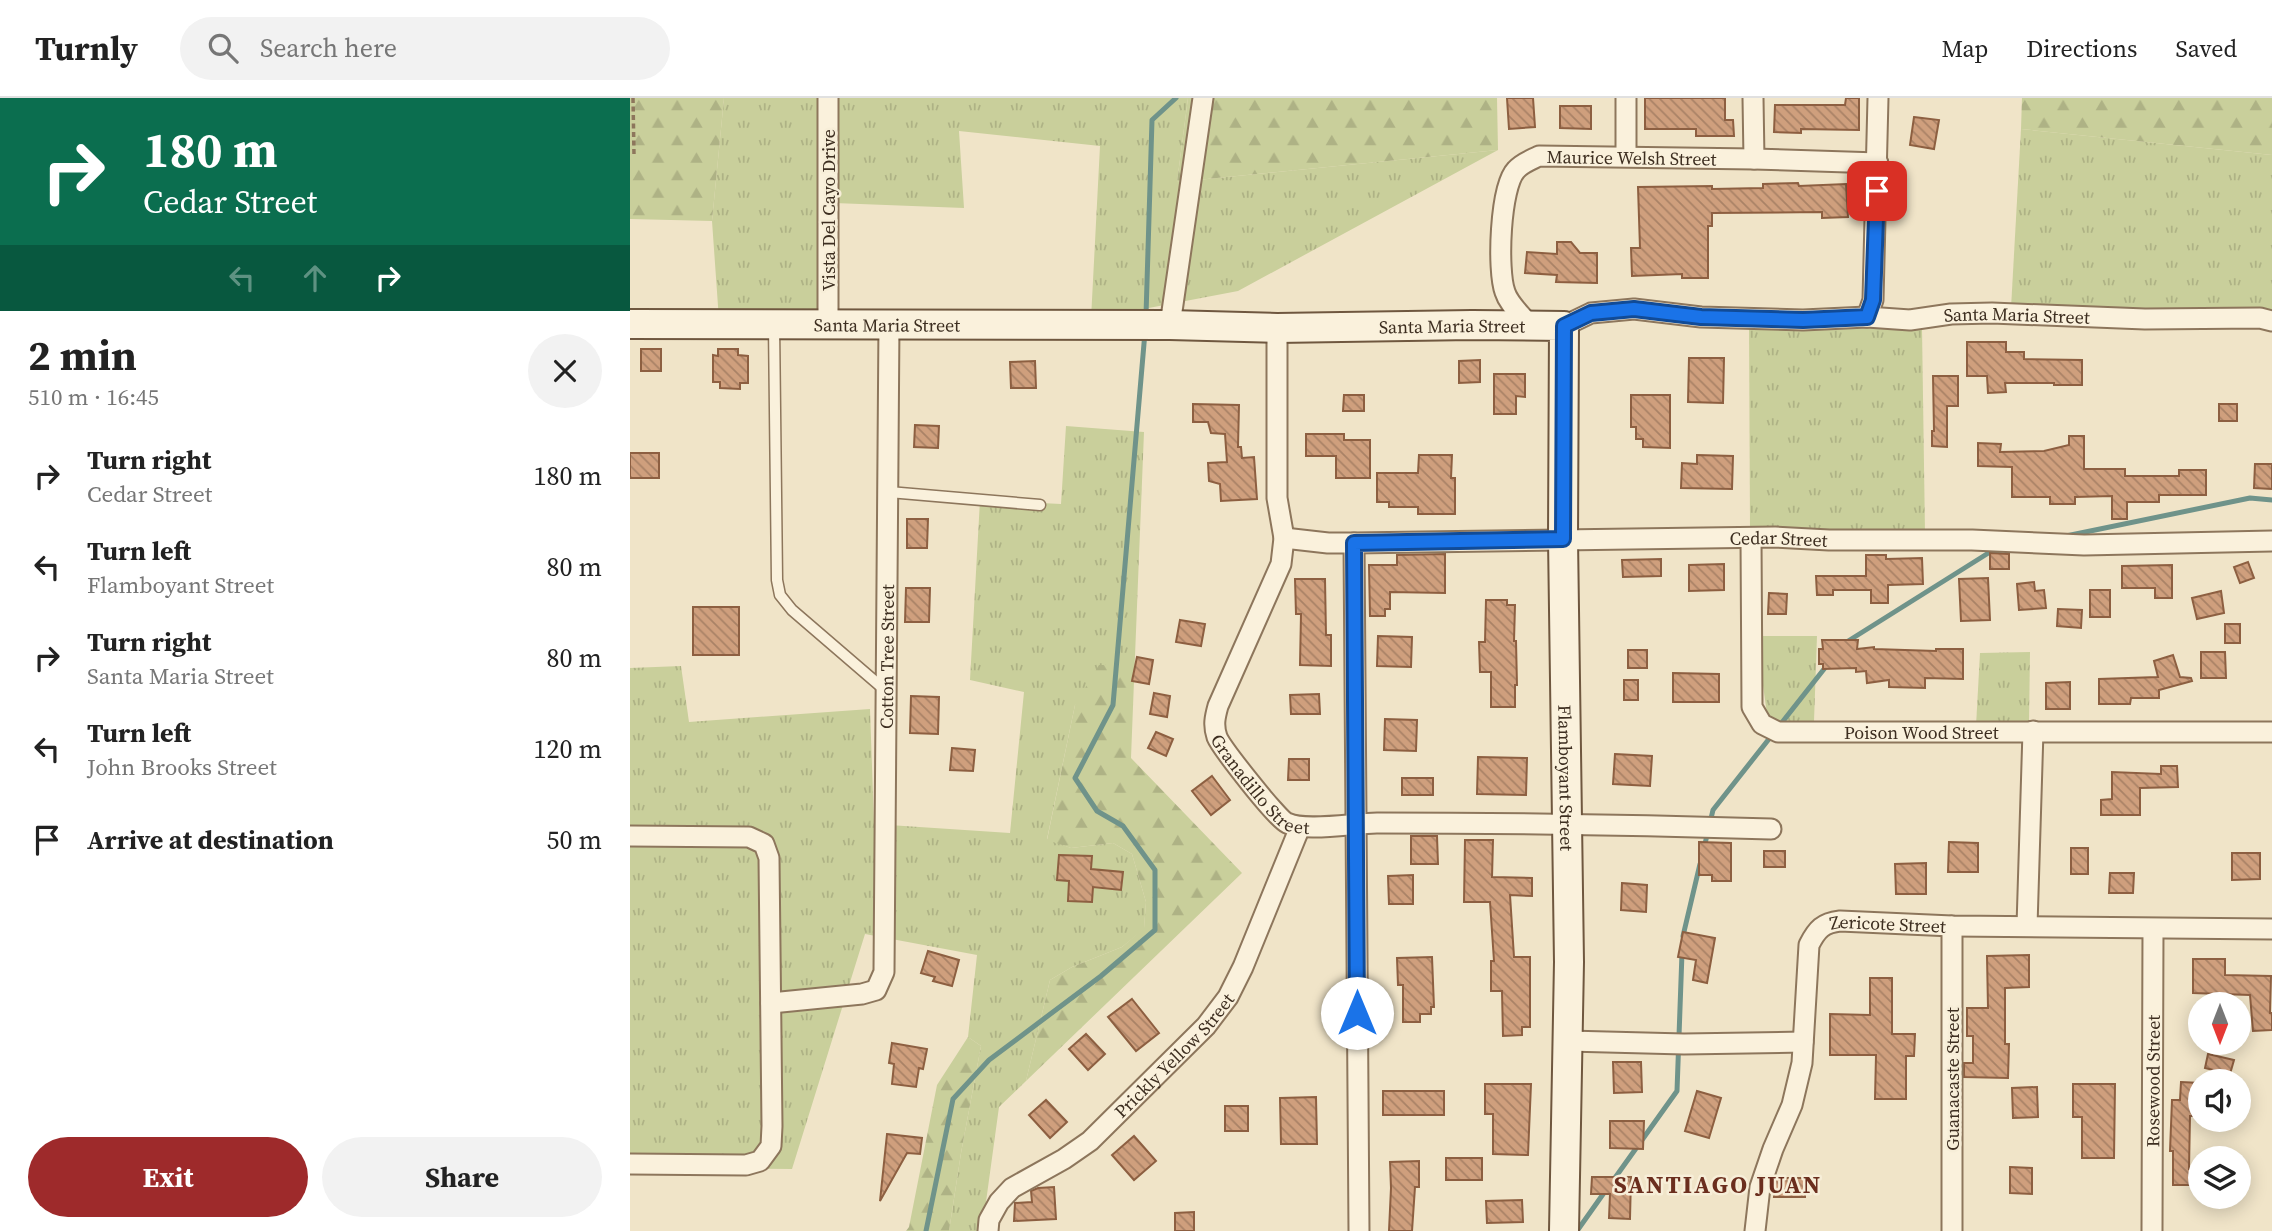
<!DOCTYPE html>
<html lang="en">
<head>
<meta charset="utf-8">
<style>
	body { margin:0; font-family:"Source Serif 4",serif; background:#f2f2f2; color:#222; height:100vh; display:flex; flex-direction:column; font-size:26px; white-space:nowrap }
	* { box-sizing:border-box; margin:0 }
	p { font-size:23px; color:#767676 }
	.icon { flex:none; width:38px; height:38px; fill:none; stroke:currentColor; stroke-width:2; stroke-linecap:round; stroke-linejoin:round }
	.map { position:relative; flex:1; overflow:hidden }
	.details { display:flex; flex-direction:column; background:#fff; width:630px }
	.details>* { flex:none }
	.banner { background:#0b6e4f; color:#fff; overflow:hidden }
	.needle { width:46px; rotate:180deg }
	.buttons { position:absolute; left:1558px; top:894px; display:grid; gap:14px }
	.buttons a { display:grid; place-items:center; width:63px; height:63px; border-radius:50%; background:#fff; box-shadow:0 4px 18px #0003; font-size:35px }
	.pin { position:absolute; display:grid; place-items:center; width:60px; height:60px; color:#fff; margin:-30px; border-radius:14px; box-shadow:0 4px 10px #0006 }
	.me { position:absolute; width:77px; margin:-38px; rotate:0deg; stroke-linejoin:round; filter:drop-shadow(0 0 5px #0008) }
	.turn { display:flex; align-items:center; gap:24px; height:147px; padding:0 28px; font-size:32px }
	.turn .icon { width:91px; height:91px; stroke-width:2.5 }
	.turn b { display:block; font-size:49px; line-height:60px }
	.lanes { display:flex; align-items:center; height:66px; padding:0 28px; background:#0003; justify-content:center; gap:35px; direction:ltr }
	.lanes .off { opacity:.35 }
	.round { display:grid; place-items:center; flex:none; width:74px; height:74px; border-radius:37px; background:#f2f2f2 }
	.summary { display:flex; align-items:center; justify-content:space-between; height:119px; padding:0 28px }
	h1 { font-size:42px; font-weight:700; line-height:52px }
	.button { display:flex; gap:14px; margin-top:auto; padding:14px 28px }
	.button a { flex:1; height:80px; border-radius:42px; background:#9e2a2b; color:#fff; font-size:28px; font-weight:700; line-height:80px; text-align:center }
	.button a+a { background:#f2f2f2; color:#222 }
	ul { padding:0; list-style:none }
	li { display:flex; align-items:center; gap:21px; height:91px; padding:0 28px }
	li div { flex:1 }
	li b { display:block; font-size:26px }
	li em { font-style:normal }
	header { display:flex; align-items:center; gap:42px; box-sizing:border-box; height:98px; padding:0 35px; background:#fff; border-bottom:2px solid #e0e0e0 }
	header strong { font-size:33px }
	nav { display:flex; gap:38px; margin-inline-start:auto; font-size:24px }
	.search { width:490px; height:63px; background:#f2f2f2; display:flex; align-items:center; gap:18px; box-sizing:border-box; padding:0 24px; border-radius:38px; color:#767676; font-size:26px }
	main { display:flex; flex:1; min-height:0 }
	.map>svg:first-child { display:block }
	.grass { fill:url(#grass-tufts) }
	.forest { fill:url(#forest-firs) }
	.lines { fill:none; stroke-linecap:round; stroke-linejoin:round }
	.stream { stroke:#6f938a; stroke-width:5 }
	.building { fill:url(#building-back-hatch); stroke:#8d5f41; stroke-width:2 }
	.lane-casing { stroke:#8d765c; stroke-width:13 }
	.street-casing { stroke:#8d765c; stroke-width:23 }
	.secondary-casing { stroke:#6f573f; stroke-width:32 }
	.path { stroke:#8d765c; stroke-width:3.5; stroke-dasharray:5 3.5; stroke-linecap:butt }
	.lane { stroke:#faf1dc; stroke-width:10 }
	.street { stroke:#faf1dc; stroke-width:19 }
	.secondary { stroke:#faf1dc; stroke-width:28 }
	.route-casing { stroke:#114b97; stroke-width:18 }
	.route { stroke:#1a73e8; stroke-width:12 }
	.labels { text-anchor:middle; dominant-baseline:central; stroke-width:5; stroke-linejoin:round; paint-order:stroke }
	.street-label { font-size:18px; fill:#3d2e20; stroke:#f7eed8 }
	.district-label { font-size:24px; font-weight:bold; letter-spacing:2px; fill:#6b2e1e; stroke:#f7eed8 }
</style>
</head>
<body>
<header>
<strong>Turnly</strong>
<div class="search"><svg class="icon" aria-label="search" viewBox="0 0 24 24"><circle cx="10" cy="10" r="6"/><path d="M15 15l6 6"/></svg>Search here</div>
<nav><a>Map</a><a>Directions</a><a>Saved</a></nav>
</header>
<main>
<section class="details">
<div class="banner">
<div class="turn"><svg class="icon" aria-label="right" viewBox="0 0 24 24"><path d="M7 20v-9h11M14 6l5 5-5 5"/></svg><div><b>180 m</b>Cedar Street</div></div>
<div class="lanes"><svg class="icon off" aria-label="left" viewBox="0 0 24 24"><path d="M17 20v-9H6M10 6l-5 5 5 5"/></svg><svg class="icon off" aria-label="ahead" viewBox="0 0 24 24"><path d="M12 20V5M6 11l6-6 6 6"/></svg><svg class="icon" aria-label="right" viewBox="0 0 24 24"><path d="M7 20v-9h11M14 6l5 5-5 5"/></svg></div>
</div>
<div class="summary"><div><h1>2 min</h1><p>510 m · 16:45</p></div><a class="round"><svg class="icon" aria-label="close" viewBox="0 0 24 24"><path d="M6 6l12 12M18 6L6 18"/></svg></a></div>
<ul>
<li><svg class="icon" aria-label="right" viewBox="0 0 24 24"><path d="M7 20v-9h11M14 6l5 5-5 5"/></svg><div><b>Turn right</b><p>Cedar Street</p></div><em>180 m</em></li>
<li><svg class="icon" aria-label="left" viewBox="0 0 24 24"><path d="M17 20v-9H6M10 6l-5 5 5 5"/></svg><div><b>Turn left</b><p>Flamboyant Street</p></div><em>80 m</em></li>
<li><svg class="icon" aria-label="right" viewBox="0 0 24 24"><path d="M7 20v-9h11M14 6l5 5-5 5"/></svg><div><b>Turn right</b><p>Santa Maria Street</p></div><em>80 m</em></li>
<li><svg class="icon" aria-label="left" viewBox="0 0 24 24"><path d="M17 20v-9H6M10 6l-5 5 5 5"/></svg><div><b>Turn left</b><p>John Brooks Street</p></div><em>120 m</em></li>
<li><svg class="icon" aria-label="arrive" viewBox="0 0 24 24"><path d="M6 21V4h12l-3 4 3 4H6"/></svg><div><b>Arrive at destination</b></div><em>50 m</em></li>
</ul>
<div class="button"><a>Exit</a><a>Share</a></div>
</section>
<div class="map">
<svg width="1642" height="1133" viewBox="0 0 1642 1133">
	<defs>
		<pattern id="grass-tufts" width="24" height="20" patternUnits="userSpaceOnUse" patternTransform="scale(1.75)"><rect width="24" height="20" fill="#c9cf9b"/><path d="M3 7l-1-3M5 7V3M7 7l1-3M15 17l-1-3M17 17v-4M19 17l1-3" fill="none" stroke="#aeb285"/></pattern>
		<pattern id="forest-firs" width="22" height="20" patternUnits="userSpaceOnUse" patternTransform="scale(1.75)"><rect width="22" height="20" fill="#c9cf9b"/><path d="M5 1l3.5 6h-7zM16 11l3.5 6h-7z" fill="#aeb285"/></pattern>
		<pattern id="building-back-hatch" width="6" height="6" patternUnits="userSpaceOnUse" patternTransform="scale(1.75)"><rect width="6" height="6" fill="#cf9f7d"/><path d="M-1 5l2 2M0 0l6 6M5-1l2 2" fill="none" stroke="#a98266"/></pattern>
	</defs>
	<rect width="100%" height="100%" fill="#f0e4c8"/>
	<g class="grass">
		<path d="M94,0h464l-11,84 321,-32 -260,141 -147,28 9,-173 -141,-15 5,77 -130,-5 -3,113 -112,4 -7,-99z"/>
		<path d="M1391,31l251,26v162l-261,-9z"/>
		<path d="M1119,227l173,3 3,205 -175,-4z"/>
		<path d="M436,328l78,6 -10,249 -59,24 -28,134 24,9 42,-5 19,11 14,48 -2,27 -22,18 -50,20 -22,13 -24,101 -27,26 -17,124h-33l12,-78 20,-107 -13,-9 9,-82 -112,-21 -73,235 -162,-2v-499l51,-2 8,56 181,-13 4,115 136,9 14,-141 -54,-12 10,-180 81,4z"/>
		<path d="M1126,538h61l-3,85h-46z"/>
		<path d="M1400,554l-1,72 -53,2 4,-73z"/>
	</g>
	<g class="forest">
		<path d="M0,0h94l-12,123 -82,-2z"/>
		<path d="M558,0h309l1,52 -321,32z"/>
		<path d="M1392,0h250v57l-251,-26z"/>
		<path d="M469,567h22l13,16 -3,77 111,115 -216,208 24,-101 22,-13 50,-20 22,-19 2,-26 -14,-48 -19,-11 -42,5 -24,-8 28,-135z"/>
		<path d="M338,939l13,9 -20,107 -12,78h-43l3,-4 28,-142z"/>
	</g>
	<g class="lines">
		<g class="stream">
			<path d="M516,217l6,-195 24,-22"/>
			<path d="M1436,438l184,-38 22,2"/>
			<path d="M1215,545l145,-91 11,-2"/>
			<path d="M1074,750l9,-38 115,-146"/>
			<path d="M1053,838l17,-72"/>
			<path d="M982,1084l65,-91 5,-138"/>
			<path d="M296,1133l27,-132 36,-39 112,-84 54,-46v-60l-32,-44 -26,-15 -22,-33 38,-73 32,-373"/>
			<path d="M947,1133l29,-41"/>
		</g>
	</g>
	<g class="building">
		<path d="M877,0h26l2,29 -26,2z"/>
		<path d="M1015,0h80v22h8l1,16h-38v-7h-51z"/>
		<path d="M1216,0h13v32l-58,-1v4l-27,-1 1,-27h70z"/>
		<path d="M930,8h31v23l-31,-1z"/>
		<path d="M1284,19l25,3 -5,29 -24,-4z"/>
		<path d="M1168,85l1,3 47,-2 2,33 -26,1v-6l-110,1v13h-4v52h-26v-4l-50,2 -1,-28h9l-2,-61 74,-1v3l51,-1v-4z"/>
		<path d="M927,144h14l9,11h17v30l-41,-1 1,-7 -32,-2 2,-21 30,2z"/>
		<path d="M1337,244h39v10h18v7l58,1v25h-28v-2h-49l1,9 -18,1 -1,-17h-20z"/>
		<rect x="11" y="251" width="20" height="22"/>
		<path d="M88,251h20v6l10,1v27h-8v6l-20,-1v-6h-7v-27l5,1z"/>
		<path d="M1059,260h35l-1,45 -35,-1z"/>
		<path d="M850,262v22l-21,1v-22z"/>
		<path d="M405,263l1,27h-25l-1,-26z"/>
		<path d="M864,276h31v23l-9,-1v18h-22z"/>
		<path d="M1303,278h25v30h-11v41l-15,-1v-15h2z"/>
		<path d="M714,297h20v16h-21z"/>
		<path d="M1001,297h39v53l-27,-1v-8h-7v-12h-5z"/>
		<path d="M563,306l46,1 -1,42h3l1,11 12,-1 3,42 -36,2 -1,-17 -11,-3 -1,-18 19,-1 -2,-28 -14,-1 -3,-11h-15z"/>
		<rect x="1589" y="306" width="18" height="17"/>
		<path d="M285,327l24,1 -1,22 -24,-1z"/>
		<path d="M676,336h38v6h26v38h-34v-22h-30z"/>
		<path d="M1439,338h15v33h41v7h54v-6h27v25h-47v7h-32v17h-15v-23l-37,1v7h-25v-7h-38v-30l-34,-1v-23l23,1 -1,8 44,-1 25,-6z"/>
		<rect x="0" y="355" width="29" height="25"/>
		<path d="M789,357h33l-1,23h4v36h-37v-7h-29v-5h-12v-29h41z"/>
		<path d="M1067,357l36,1 -1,33 -51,-1 1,-25 15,1z"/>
		<path d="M1625,366h17v25l-18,-1z"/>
		<path d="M277,421h21l-1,29h-20z"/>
		<path d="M1360,455l19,1v15h-19z"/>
		<path d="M815,456v39l-55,-1v17h-5v7h-15l-1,-51h28v-10z"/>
		<path d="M1236,457h20v4l36,-1 1,26 -35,1v18h-17v-13h-38v5h-16l-1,-19h50z"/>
		<path d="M1031,461v17l-38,1 -1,-17z"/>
		<path d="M1618,464l6,16 -14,5 -6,-16z"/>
		<path d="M1094,466v26l-35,1v-26z"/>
		<path d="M1542,467v33h-17v-10h-33v-22z"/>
		<path d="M1358,480l2,42 -29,1 -2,-42z"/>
		<path d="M665,481h30l1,56h5v31l-31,-1 1,-51h-5z"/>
		<path d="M1404,484l1,9 9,-1 2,18 -27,2 -2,-26z"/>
		<path d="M276,490h24l-1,34h-24z"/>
		<rect x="1460" y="492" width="20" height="27"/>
		<path d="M1591,493l3,22 -27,6 -5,-21z"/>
		<path d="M1139,495l18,1 -1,20h-18z"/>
		<path d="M856,502h21v5h8l-1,36h2l1,44h-2v22h-24v-35h-11l-1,-30h6z"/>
		<rect x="63" y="509" width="46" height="48"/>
		<path d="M1428,511l24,1 -1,18 -24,-2z"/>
		<path d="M550,522l25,4 -4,22 -25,-4z"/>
		<rect x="1595" y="526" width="15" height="19"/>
		<path d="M748,538l34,1 -1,30 -34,-1z"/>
		<path d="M1192,542h36l-1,9 17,-2v2l62,2v-2h27v30l-38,-1v10l-36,-1v-7l-22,3 -1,-12 -10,1v-4l-33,1v-5h-4v-15h4z"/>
		<rect x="998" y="552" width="19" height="18"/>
		<path d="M1571,554h24l1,26h-25z"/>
		<path d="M1543,557l7,22 11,1 1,3 -33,9v8h-28l-1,6h-31v-25l59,-2 -4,-16z"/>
		<path d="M507,559l16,3 -4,24 -17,-3z"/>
		<path d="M1043,575l46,1v28h-46z"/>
		<rect x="994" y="582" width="14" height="20"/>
		<path d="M1440,584v27h-24v-26z"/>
		<path d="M524,595l16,3 -3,21 -17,-3z"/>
		<path d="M689,596l1,20h-29l-1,-19z"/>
		<path d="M281,598l28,1 -1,37 -28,-1z"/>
		<path d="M755,621l32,1 -1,31 -32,-1z"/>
		<path d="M526,634l17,7 -7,17 -18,-8z"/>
		<path d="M322,650l23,2 -2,21 -23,-1z"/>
		<path d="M985,656l37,2 -2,30 -37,-2z"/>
		<path d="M848,659l49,1 -1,37 -49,-1z"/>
		<path d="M659,661h20v21h-21z"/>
		<path d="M1531,668h16l1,21 -38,1v27h-39v-15l11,-1v-27l49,2z"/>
		<path d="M582,678l18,24 -19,15 -19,-24z"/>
		<rect x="772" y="680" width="31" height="17"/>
		<path d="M781,738h26l1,28h-27z"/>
		<path d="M835,742h28l-1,37 40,1v18l-22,-1 4,62h16v70h-8v8l-19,1 -1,-45h-11v-30h3l-4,-59h-26z"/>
		<path d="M1069,744l32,1v38h-19v-6h-13z"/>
		<path d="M1319,744l29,1v29h-30z"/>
		<rect x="1441" y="750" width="17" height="26"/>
		<rect x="1134" y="753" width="21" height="16"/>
		<path d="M1602,755h28v26l-28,1z"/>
		<path d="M429,757l33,1 -1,13 32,3 -2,18 -28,-3 -1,15 -24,-1 1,-20 -12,-1z"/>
		<path d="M1296,765v31h-30l-1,-30z"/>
		<path d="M1480,775h24l-1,20h-24z"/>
		<path d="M783,777v29h-24l-1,-28z"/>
		<path d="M992,785l25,2 -1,27 -25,-2z"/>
		<path d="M1053,834l32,6 -8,45 -14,-3 3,-20 -18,-3z"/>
		<path d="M298,853l31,9 -7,26 -19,-5 2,-4 -14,-4z"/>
		<path d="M1399,857v32l-24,1v56h4l-1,34 -44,-1v-14h9v-27h-6v-28h21l-1,-52z"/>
		<path d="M802,859l2,50h-3v7h-11v8h-17v-37h-5l-1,-27z"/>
		<path d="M1563,861h32v16l46,1 -1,37h2v17l-19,1 -3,-36 -57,-2z"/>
		<path d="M1240,880h22v56h23l-1,22h-8v43h-31l1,-44h-46v-41l40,1z"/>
		<path d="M502,901l27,34 -23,18 -28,-34z"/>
		<path d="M456,936l19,20 -17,16 -19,-21z"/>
		<path d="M262,945l35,6 -4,20 -4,-1 -3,19 -24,-3 2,-20 -5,-1z"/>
		<path d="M1578,956l26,6 -4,14 -25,-6z"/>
		<path d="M983,964h28l1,30 -28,1z"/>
		<path d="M1551,984l19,1v33h-10l-1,53 7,-1v17h-23v-34h-3l2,-51h8z"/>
		<path d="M855,986h46l-3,71 -35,-1v-40h-8z"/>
		<path d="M1443,986h42l-1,74h-32v-41h-9z"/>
		<path d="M1407,989l1,30 -25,1 -1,-30z"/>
		<rect x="753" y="993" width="61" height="24"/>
		<path d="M1067,993l24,7 -12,40 -24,-7z"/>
		<path d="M686,999l1,47h-36l-1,-46z"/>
		<path d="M416,1002l21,22 -17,16 -21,-23z"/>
		<rect x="595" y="1008" width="23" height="25"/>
		<path d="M980,1023h34l-1,28 -33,-1z"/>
		<path d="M257,1036l35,4 -2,16 -13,-1 -27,48z"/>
		<path d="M504,1038l22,25 -22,19 -22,-25z"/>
		<rect x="816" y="1060" width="36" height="22"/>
		<path d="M789,1063v26h-4l-3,44h-23l2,-43 -1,-26z"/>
		<path d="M1380,1069l22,1v26l-22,-1z"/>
		<path d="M962,1079h39l-1,42 -21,-1 1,-24h-19z"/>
		<path d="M1146,1080h29v19h-31z"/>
		<path d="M424,1089l2,32 -42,2 1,-18 17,-1 -1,-11 7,-3z"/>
		<path d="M892,1102l1,22 -36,1 -1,-22z"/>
		<path d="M564,1114v19h-19v-18z"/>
	</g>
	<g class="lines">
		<g class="lane-casing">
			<g id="lane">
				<path d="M144,227l3,255 3,15 12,15 93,80"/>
				<path d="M259,394l151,13"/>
			</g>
		</g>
		<g class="street-casing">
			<g id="street">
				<path d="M996,0v58"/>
				<path d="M1123,0l1,61"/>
				<path d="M1237,219l6,-17 5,-202"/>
				<path d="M198,225v-225"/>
				<path d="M540,227l33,-227"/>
				<path id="s1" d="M900,228c-8,-11 -21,-21 -25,-34 -8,-22 -5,-105 11,-122 6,-7 15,-10 23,-14l215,3 124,4"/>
				<path id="s2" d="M934,228l27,-13 43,-4 67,8 102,3 64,-3 43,3 41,-6 41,-1 153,6 115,-1 12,3"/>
				<path id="s3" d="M647,230v170l7,40 -3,26 -63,142c-3,11 -5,19 -1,31 4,10 60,82 70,86 17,9 68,0 90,0 131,0 263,2 394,6"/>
				<path id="s4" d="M654,440l44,5h26l421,-6 54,3h143l112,5 188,-4"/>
				<path id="s5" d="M1121,440l1,169 10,17 16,8h494"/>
				<path d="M724,445l5,688"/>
				<path d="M0,738l119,1 15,7 5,14 3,268 -1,20 -11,15 -14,4 -116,-1"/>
				<path d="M1322,828v305"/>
				<path d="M1397,828l6,-195"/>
				<path id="s6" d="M141,905l91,-9 14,-4 8,-18 5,-649"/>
				<path d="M938,943l116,3 119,-2"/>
				<path id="s7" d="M358,1133l1,-11 10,-18 13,-14 52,-29 26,-18 116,-115 22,-29 15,-30 57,-140"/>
				<path id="s8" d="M1125,1133l5,-44 13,-38 19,-44 10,-42 7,-118c8,-16 14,-22 31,-24l112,5 320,3"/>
				<path id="s9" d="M1522,1133l1,-302"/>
			</g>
		</g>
		<g class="secondary-casing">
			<g id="secondary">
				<path id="s10" d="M0,226l540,1 107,3 195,-3 92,1 -1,213 6,423 -5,269"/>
			</g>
		</g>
		<path class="path" d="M3,0l1,57"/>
		<use href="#lane" class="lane"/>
		<use href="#street" class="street"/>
		<use href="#secondary" class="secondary"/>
	</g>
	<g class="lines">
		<g class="route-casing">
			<path id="route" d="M727,915l-3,-470 209,-4 1,-213 27,-13 43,-4 67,8 102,3 64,-3 6,-17 4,-109"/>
		</g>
		<use href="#route" class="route"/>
	</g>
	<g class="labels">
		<g class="street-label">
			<text stroke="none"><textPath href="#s1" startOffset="287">Maurice Welsh Street</textPath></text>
			<text transform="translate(198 112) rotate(-90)">Vista Del Cayo Drive</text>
			<text stroke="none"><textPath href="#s2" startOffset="457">Santa Maria Street</textPath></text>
			<text stroke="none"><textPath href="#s10" startOffset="257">Santa Maria Street</textPath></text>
			<text stroke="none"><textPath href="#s10" startOffset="822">Santa Maria Street</textPath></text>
			<text stroke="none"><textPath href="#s4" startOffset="495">Cedar Street</textPath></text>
			<text stroke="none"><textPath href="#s6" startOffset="441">Cotton Tree Street</textPath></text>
			<text stroke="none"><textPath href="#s5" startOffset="350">Poison Wood Street</textPath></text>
			<text stroke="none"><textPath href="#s3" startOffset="490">Granadillo Street</textPath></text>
			<text stroke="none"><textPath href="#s10" startOffset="1386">Flamboyant Street</textPath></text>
			<text stroke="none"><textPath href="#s8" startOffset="383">Zericote Street</textPath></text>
			<text stroke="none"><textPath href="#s7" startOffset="262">Prickly Yellow Street</textPath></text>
			<text transform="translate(1322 981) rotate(-90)">Guanacaste Street</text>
			<text stroke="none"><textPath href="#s9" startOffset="150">Rosewood Street</textPath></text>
		</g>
		<g class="district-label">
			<text x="1088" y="1086">SANTIAGO JUAN</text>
		</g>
	</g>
</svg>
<div class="buttons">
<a><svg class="needle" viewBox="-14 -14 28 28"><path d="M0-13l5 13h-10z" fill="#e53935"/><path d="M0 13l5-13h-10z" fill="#767676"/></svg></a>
<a><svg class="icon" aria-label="sound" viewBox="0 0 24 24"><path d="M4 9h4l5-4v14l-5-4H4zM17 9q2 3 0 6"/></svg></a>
<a><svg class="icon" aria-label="layers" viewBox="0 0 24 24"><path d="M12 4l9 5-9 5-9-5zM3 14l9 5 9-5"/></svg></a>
</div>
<div class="pin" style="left:1247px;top:93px;background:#d93025"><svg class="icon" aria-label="arrive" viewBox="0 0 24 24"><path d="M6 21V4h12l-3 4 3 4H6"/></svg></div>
<svg class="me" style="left:727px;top:915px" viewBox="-20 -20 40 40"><circle r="19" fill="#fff"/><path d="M0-13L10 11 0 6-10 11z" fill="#1a73e8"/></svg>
</div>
</main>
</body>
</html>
